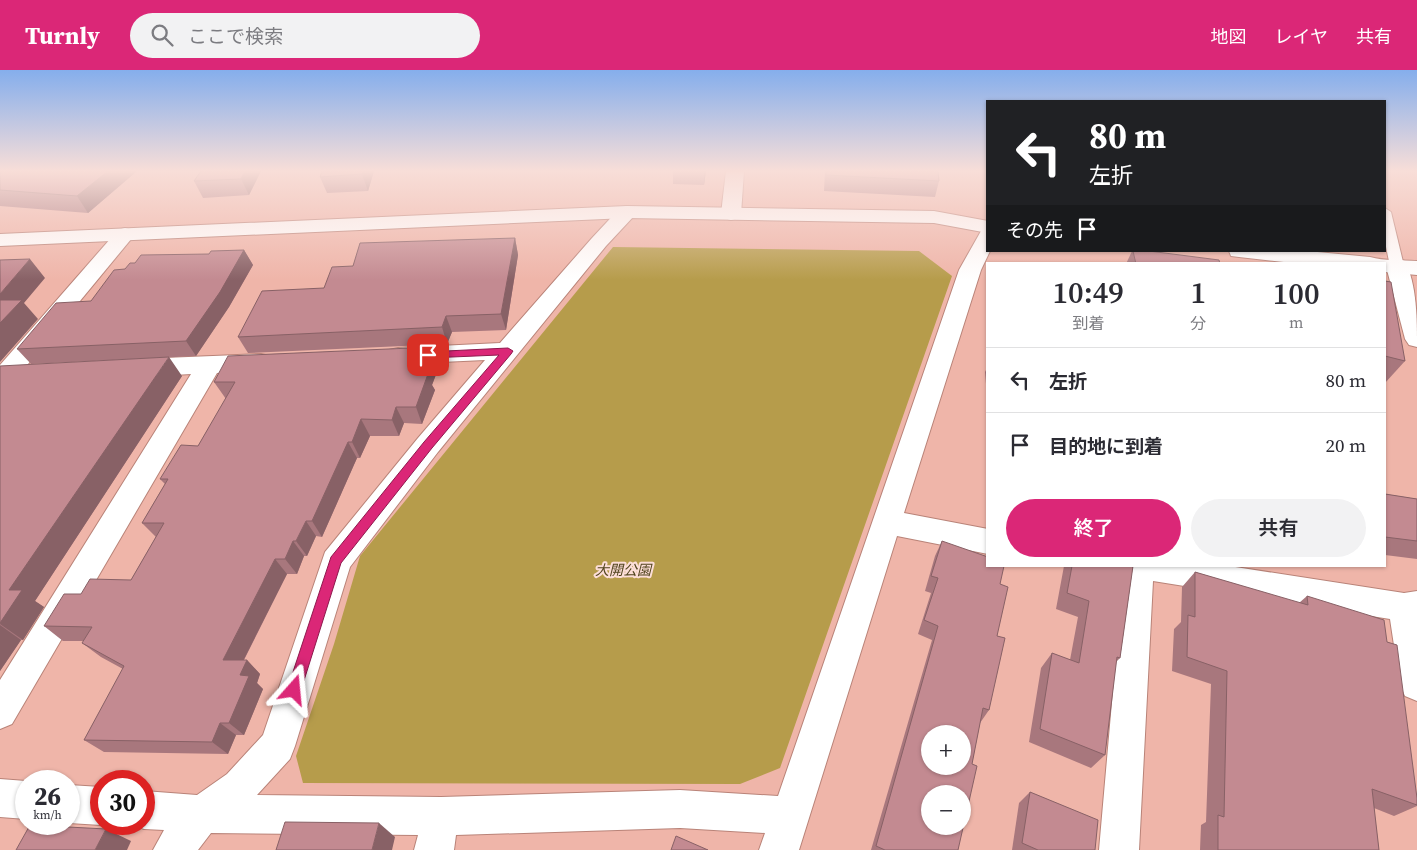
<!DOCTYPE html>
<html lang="ja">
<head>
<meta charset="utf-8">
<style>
	body { margin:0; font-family:"Source Serif 4","Noto Sans JP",serif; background:#f2f2f3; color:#2b2b33; height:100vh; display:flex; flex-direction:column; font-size:19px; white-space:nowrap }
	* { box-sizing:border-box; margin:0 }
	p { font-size:16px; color:#7c7c81 }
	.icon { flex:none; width:28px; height:28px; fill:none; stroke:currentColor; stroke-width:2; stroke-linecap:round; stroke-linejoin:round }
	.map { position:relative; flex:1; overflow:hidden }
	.sheet { position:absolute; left:986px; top:192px; width:400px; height:305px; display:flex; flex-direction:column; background:#fff; border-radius:0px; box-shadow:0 1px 4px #0004 }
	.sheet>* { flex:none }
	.banner { position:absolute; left:986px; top:30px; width:400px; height:152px; border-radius:0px; box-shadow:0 1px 4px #0004; background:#202124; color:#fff; overflow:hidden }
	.controls { position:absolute; left:921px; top:655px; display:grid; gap:10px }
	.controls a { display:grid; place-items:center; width:50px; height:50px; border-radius:50%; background:#fff; box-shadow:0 1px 4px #0004; font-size:25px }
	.speed { position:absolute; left:15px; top:700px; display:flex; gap:10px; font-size:25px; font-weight:700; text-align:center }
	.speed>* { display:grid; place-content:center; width:65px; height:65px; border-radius:50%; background:#fff; box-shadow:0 1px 4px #0004; line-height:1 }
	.speed small { font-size:12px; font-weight:400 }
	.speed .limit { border:8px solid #d22; background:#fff; color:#111 }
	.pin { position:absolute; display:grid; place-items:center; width:42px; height:42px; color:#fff; margin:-21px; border-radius:10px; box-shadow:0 2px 8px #0006 }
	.me { position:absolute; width:55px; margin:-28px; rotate:18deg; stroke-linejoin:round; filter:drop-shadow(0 0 4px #0008) }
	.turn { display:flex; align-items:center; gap:18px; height:105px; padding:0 20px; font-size:22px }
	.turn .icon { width:65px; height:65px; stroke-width:2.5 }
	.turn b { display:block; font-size:35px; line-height:42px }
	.then { display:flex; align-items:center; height:48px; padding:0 20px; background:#0003; gap:10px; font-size:19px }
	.eta { display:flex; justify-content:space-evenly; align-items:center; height:85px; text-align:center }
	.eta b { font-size:30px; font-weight:600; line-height:35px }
	.action { display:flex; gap:10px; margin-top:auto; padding:10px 20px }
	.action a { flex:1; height:58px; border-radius:30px; background:#db2777; color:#fff; font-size:20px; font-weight:600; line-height:58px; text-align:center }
	.action a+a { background:#f2f2f3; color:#2b2b33 }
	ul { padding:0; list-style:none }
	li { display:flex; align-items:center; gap:15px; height:65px; padding:0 20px; border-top:1px solid #e1e1e2 }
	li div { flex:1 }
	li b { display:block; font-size:19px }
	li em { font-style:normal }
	header { display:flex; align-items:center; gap:30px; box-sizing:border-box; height:70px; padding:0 25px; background:#db2777; color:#fff }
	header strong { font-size:24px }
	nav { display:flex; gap:28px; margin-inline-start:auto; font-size:18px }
	.search { width:350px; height:45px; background:#f2f2f3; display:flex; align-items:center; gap:12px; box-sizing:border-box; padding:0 18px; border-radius:28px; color:#7c7c81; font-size:19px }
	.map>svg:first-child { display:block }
	.green { fill:#b69c4b }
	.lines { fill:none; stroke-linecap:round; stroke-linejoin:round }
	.lane-casing { stroke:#b98378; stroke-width:2 }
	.street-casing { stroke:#b98378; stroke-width:2 }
	.secondary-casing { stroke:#b98378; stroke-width:2 }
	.lane { fill:#fff; fill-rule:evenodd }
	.street { fill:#fff; fill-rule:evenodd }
	.secondary { fill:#fff; fill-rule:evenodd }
	.wall { fill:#a8777d }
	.shaded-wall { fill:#886166 }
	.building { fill:#c38a91; stroke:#886166; fill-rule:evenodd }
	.route { fill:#db2777; stroke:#8e194d }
	.labels { text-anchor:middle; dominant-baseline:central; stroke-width:4; stroke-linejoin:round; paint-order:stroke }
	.park-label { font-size:14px; font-style:italic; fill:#51441e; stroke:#fcded8 }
</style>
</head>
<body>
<header>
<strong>Turnly</strong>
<div class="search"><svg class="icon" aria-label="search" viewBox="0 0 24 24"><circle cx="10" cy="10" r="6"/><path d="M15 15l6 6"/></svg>ここで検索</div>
<nav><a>地図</a><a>レイヤ</a><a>共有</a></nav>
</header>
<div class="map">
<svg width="1417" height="780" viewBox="0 0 1417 780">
	<rect width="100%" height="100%" fill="#efb5a9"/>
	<path class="green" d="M613,177l306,4 33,25 -172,492 -40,16 -437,-1 -7,-27 38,-112 26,-88z"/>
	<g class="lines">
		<g class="lane-casing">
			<path id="lane" d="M1385,138l6,4 13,54 -7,4 -7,-4 -5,-24z"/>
		</g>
		<g class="street-casing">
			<g id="street">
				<path d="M726,101h18l-3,43 -3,4 -7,2 -7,-2 -3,-4z"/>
				<path d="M627,136l7,2 3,4 -3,4 -28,30 -168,206 -88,115 -55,179 -5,13 -33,36 184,2 239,-7 98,6 181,-526 22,-39 7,-2v22h2l-9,19 -77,243 84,16v25l-91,-18 -98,314h-40l6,-17 -85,-5 -224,7 -2,15h-40l4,-15 -207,-2 -13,17h-45l11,-20 -20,-1 -12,-5h12v-33l53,4 30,-21 36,-39 62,-183 93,-114 67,-78 -87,4 -9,-2 -3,-6 3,-6 9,-2 102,-5 92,-105 28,-30z"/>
				<path d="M125,158l7,2 3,4 -3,4 -123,149 -9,3v-25l118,-135z"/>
				<path d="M1397,189l8,2c12,24 12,58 12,86l-8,-2 -4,-6 -19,-73 3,-5z"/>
				<path d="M261,284l9,2 3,6 -3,6 -9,2 -44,3 -205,351 -12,5v-49l191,-306 -52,3 -9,-3 -3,-6 3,-6 9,-3z"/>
				<path d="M1124,496h105l175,27 13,-2v110l-12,-5 -5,-11 -10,-66 -237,-38 -14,269h-40z"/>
				<path d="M0,709l26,2v38l-26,-2z"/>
				<path d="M69,715l32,2v37h3l-3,1 -32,-2z"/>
			</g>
		</g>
		<g class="secondary-casing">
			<g id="secondary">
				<path d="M627,136l307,5 54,10v12l-54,-10 -307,-5 -627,28v-12z"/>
				<path d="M1229,181h78l63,6c14,4 31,3 47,4v14l-32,-3v-8h-83l-63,-7 -8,-1z"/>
			</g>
		</g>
		<use href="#lane" class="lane"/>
		<use href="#street" class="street"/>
		<use href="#secondary" class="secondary"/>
	</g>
	<g class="wall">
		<path d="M0,101h137l-49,42 -88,-7z"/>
		<path d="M261,101l-12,24 -46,3 -9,-17z"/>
		<path d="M322,101h52l-6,20 -41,2 -7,-16z"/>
		<path d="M673,101h33l-2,14 -31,-1z"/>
		<path d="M825,101h113l1,10 -4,16 -111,-6z"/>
		<path d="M515,168l3,17 -12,75 -54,2 -5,12 -199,9 -10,-16 86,-49 29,-22z"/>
		<path d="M244,180l9,15 -24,42 -33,49 -165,8 -14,-15 74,-48 34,-32 10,-6 74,-9z"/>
		<path d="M1132,181h17l71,13h-94z"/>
		<path d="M1385,211l20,80 -20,22z"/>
		<path d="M434,277l6,17 -8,21 3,5 -13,34 -18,-1 -5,13h-29l-10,22h-3l-35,79 -6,-1 -9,20h-3l-7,18h-10l-43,86h3l13,14 -3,9 6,6 -19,46h-8l-8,19 -124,-2 -20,-12 39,-71 -22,-12 -19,-14 2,-2h-21l-19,-15 37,-32 50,-14 25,-43 -14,-14 23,-39 -5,-5 38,-33 28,-47 -12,-17z"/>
		<path d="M0,296l182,10 -147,225 9,6 -21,33h-2l-21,31z"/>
		<path d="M988,296v42l-3,-36z"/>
		<path d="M1385,424l32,5v60l-32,-4z"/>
		<path d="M942,471l58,43 -3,52 -8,74 -9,13 -8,41 -14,86h-87l61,-210 -14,-6 13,-41 -6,-2 10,-35z"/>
		<path d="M1064,496h69l-13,92 -4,4 -11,93 -14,13 -62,-26 12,-74 11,-15 18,7 8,-43 -22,-8z"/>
		<path d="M1195,502l104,31 8,-7 80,46 30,156v8l-23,10 -20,-8 5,42h-179l1,-25 5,-3 5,-138 -39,-13 2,-42 7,-7 1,-35z"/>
		<path d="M1030,722l65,58h-83l7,-47z"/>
	</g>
	<g class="shaded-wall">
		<path d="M108,101h29l-49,42 -11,-17z"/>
		<path d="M245,101h16l-12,24 -8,-16z"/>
		<path d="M363,101h11l-6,20 -6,-17z"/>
		<path d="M704,101h2l-2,14z"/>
		<path d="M515,168l3,17 -12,75 -5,-16z"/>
		<path d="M244,180l9,15 -24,42 -33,49 -10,-15z"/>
		<path d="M30,189l15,19 -21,25 14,16 -38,43v-68z"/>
		<path d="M446,246l6,16 -5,12 -5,-17z"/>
		<path d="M434,277l6,17 -8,21 3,5 -13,34 -6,-17 8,-34z"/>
		<path d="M169,287l13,19 -147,225 9,6 -21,33 -23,-16 9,-34z"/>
		<path d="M396,337l8,16 -5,13 -7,-16z"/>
		<path d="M361,349l9,17 -10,22 -8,-16z"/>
		<path d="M348,372l9,16 -35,79 -10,-16z"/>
		<path d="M306,451l10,15 -9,20 -11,-15z"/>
		<path d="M293,471l11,15 -7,18 -12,-15z"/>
		<path d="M275,489l12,15 -50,99 -14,-13z"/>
		<path d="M0,555l21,15 -21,31z"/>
		<path d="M247,590l13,14 -3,9 6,6 -19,46 -15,-12 11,-48z"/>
		<path d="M220,653l16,12 -8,19 -16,-12z"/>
		<path d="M379,753l16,14 -3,13h-20z"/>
		<path d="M106,759l25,12 -4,9h-32z"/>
	</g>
	<g class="building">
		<path d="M0,101h108l-31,25 -77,-6z"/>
		<path d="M201,101h44l-4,8 -47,2z"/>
		<path d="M322,101h41l-1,3 -42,3z"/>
		<path d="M826,101h112l1,10 -113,-6z"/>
		<path d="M515,168l-14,76 -55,2 -4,11 -204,10 24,-46 62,-3 8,-21 21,-1 7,-23z"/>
		<path d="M244,180l-24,42 -34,49 -169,8 39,-46 35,-2 23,-31 11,-1 5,-6h5l6,-8 68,-1 2,-3z"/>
		<path d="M1133,181h16l70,9 1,4h-84z"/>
		<path d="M30,189l-30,35v-34z"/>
		<path d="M1385,211l6,1 14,79 -20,-5z"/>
		<path d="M0,230h22l-22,23z"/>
		<path d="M434,277l-10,26 4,1 -12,33h-20l-4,13 -31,-1 -9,23h-4l-36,79h-6l-10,20h-3l-8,18h-10l-52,101h24l-7,15 9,1 -20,47h-9l-8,19 -128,-2 40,-74 -42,-23 10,-16 -48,-1 20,-32h17l9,-15 41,1 33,-57h-22l26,-44h-8l21,-34 17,1 37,-64h-21l14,-26z"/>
		<path d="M169,287l-160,233h13l-22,33v-257z"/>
		<path d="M1385,424l32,5v42l-32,-4z"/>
		<path d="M942,471l46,16v9h16l-4,18 8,3 -11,49 8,2 -16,72 -6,-2 -11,56 5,2 -19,84h-73l-9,-4 62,-220 -14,-6 14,-42 -7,-2zM930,664h32v32h-32zM930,724h32v32h-32z"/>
		<path d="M1072,496h61l-13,92 -3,-1 -12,98 -65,-26 12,-76 27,10 10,-62 -22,-8z"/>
		<path d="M1195,502l113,33 -1,-9 77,24 3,22 10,3 20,153v7l-45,-16 7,61h-161v-35l6,2 3,-146 -40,-14 1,-42 7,2z"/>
		<path d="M1030,722l68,28 -3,30h-57l-16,-7z"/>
		<path d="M285,752l94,1 -7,27h-96z"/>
		<path d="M30,755l76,4 -11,21h-79z"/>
		<path d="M676,766l32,14h-37z"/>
	</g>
	<linearGradient id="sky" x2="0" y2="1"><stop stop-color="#85aeec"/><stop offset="0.48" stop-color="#f8ded8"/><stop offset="1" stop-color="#f8ded8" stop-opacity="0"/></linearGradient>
	<rect width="1417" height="210" fill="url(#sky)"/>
	<path class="route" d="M508,278l5,3 -2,3 -79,94 -91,115 -40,127 -2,5 -5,2 -5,-2 -2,-5 44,-133 93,-115 75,-87 -71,3 -5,-3 2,-3z"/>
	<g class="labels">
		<g class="park-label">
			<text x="623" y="500">大開公園</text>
		</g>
	</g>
</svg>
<div class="controls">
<a>+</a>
<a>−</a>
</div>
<div class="speed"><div>26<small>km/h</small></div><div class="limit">30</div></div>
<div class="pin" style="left:428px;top:285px;background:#d93025"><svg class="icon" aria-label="arrive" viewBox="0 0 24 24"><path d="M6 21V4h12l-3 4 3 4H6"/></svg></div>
<svg class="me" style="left:294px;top:620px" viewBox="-20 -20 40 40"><path d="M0-17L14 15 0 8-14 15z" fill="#db2777" stroke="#fff" stroke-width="4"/></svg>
<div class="banner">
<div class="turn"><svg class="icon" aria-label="left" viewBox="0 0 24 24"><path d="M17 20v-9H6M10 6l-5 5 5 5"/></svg><div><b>80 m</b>左折</div></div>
<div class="then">その先<svg class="icon" aria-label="arrive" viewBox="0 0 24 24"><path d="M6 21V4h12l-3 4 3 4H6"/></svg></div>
</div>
<section class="sheet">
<div class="eta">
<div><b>10:49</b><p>到着</p></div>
<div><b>1</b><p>分</p></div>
<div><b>100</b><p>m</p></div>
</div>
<ul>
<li><svg class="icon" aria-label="left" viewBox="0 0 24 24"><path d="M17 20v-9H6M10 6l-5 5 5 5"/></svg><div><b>左折</b></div><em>80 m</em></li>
<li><svg class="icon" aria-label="arrive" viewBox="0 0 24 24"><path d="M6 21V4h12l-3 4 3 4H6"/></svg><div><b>目的地に到着</b></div><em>20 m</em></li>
</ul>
<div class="action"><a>終了</a><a>共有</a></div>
</section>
</div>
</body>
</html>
